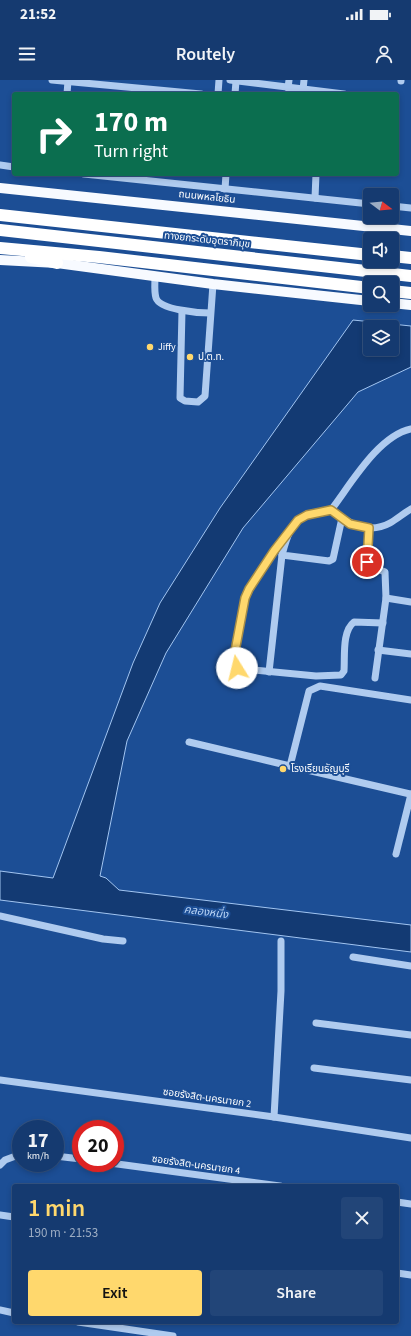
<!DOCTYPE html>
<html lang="en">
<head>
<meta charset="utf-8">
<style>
	body { margin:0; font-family:"Source Sans 3","Noto Sans Thai",sans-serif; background:#224578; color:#f1f3f6; height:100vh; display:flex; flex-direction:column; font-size:15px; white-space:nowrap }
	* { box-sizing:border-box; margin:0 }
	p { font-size:13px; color:#9dadc3 }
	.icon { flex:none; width:22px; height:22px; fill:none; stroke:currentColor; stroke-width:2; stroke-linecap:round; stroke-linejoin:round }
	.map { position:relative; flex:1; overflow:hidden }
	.panel { position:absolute; left:12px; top:1104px; width:387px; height:140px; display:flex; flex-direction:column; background:#153a70; border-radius:4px; box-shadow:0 2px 6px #0003,0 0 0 1px #345483 }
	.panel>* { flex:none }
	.hud { position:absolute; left:12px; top:12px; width:387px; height:84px; border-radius:4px; box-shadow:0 2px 6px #0003,0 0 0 1px #345483; background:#0b6e4f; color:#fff; overflow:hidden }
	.needle { width:26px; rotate:106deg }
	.buttons { position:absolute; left:363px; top:108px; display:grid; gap:8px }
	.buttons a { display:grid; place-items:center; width:36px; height:36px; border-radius:4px; background:#153a70; box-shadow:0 2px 6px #0003,0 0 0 1px #345483; font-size:20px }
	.speed { position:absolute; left:12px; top:1040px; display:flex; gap:8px; font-size:20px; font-weight:700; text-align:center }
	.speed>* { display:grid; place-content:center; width:52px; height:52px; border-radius:50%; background:#153a70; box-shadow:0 2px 6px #0003,0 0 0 1px #345483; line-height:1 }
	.speed small { font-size:10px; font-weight:400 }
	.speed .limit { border:6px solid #d22; background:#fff; color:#111 }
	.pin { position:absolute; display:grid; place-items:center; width:34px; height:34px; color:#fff; margin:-17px; border:2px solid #fff; border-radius:50%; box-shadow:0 1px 4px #0007 }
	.me { position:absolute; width:44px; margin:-22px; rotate:351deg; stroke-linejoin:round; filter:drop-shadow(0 0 3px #0008) }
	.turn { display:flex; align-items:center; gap:14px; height:84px; padding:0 16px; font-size:18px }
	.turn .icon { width:52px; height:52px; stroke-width:2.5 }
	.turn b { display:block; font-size:28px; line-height:34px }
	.round { display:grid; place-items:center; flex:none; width:42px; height:42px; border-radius:4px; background:#224578 }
	.head { display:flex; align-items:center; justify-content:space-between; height:68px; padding:0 16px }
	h1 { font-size:24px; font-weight:600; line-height:30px; color:#ffd86d }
	.button { display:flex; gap:8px; margin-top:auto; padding:8px 16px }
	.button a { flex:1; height:46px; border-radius:4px; background:#ffd86d; color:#111; font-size:16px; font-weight:600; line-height:46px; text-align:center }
	.button a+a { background:#224578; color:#f1f3f6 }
	.status { display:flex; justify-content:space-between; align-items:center; height:28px; padding:0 20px; background:#153a70; direction:ltr }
	.status svg { height:11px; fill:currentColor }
	header { display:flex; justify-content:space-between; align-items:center; height:52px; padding:0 16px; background:#153a70; font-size:18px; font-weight:600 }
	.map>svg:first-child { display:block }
	.water { fill:#133a73; stroke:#a2c5f1; fill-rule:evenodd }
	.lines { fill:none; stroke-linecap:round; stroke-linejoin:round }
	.minor { stroke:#afcbef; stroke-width:7 }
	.major { stroke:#f7faff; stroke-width:10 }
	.highway { stroke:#fff; stroke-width:12 }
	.route-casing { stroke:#a68c47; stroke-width:10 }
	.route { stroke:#ffd86d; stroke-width:7 }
	.poi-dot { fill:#ffd86d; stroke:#1c4e95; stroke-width:1.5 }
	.labels { text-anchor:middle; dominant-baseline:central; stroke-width:4; stroke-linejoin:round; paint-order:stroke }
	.street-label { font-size:10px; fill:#fff; stroke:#1c4e95 }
	.poi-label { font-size:10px; fill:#fff; stroke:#1c4e95; text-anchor:start }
	.water-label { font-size:11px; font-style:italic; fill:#bbd5f6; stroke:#1c4e95 }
</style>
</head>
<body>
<div class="status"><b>21:52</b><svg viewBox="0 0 49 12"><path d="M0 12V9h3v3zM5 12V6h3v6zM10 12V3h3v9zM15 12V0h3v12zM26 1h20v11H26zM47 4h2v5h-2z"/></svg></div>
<header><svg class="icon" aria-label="menu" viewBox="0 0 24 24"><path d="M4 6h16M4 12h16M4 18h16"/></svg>Routely<svg class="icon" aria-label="person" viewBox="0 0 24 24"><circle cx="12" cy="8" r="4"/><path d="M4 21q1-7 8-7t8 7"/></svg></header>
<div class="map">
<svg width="411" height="1256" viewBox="0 0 411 1256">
	<rect width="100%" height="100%" fill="#1c4e95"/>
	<path class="water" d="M353,240l58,6v41l-53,25 -115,136 -77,125 -39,88 -27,135 6,2 13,12 292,35v27l-411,-52v-29l53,7 80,-215 27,-60 60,-95zM370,247h22v22h-22z"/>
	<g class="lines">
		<g class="minor">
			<path d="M52,0l149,14"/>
			<path d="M230,0l114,14"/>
			<path d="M401,1v-1"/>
			<path d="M288,8l1,-8"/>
			<path d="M303,10l1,-10"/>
			<path d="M67,14l1,-13"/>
			<path d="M218,14l1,-14"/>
			<path d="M235,14l1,-13"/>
			<path d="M0,85l14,2"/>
			<path d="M84,94l286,30"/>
			<path d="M225,109l1,-15"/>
			<path d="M315,118l1,-24"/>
			<path d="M392,126l19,2"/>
			<path d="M155,196c0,6 -1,16 1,22 4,12 43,15 54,15"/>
			<path d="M182,231l-2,87 5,3 13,1 7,-6 8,-112"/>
			<path d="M331,430c20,-26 47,-74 80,-81"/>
			<path d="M342,438l-9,41 -4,2 -47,-6c4,-15 9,-34 24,-40 7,-3 18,-3 25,-5 17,13 37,25 59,13 7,-4 14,-10 21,-14"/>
			<path d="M369,448l-1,37 17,7 1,26 25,4"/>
			<path d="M286,457l-24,31 -17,30 -12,63 1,7 82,8 25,-1 3,-4c1,-15 -2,-40 10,-49l29,1"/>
			<path d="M378,570l33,4"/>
			<path d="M269,592l13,-117"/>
			<path d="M375,598l11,-80"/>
			<path d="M189,662l101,24"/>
			<path d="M410,714l-120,-28 19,-75 11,-5 91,14"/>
			<path d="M396,774l15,-60"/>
			<path d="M0,836l103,23 20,2"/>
			<path d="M353,877l58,9"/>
			<path d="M316,943l95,12"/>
			<path d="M314,988l97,12"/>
			<path d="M0,1000l274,37 137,21"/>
			<path d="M274,1037l7,-126v-50"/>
			<path d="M55,1076l26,3"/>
			<path d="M110,1083l170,23"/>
			<path d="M0,1085l5,-5 16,-6"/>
			<path d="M397,1122l14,2"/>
			<path d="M0,1135l14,2"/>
			<path d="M397,1193l14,2"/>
			<path d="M0,1230l14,3"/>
			<path d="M78,1242l95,14"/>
		</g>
		<g class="major">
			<path d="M0,108l411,43"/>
			<path d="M0,180l57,3 156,21 157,17"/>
			<path d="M392,223l19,2"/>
		</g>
		<g class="highway">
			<path d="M0,135l370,40"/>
			<path d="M0,150l411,46"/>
			<path d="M0,168l99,9 271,31"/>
			<path d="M392,176l19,2"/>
			<path d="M31,177l26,6"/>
			<path d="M392,211l19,2"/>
		</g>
	</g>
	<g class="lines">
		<g class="route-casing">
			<path id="route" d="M237,588l-5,-2 1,-4 12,-64 4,-9 25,-38 24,-31 9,-5 24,-5 19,14 19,4 -2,34"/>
		</g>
		<use href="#route" class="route"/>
	</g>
	<g class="poi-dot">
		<circle cx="150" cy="267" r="4"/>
		<circle cx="190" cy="277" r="4"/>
		<circle cx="283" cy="689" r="4"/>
	</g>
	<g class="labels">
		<g class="street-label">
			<text transform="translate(207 117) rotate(6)">ถนนพหลโยธิน</text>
			<text transform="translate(207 160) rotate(6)">ทางยกระดับอุตราภิมุข</text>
			<text transform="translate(207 1018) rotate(8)">ซอยรังสิต-นครนายก 2</text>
			<text transform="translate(196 1085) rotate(8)">ซอยรังสิต-นครนายก 4</text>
		</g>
		<g class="poi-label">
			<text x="158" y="267">Jiffy</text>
			<text x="198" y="277">ป.ต.ท.</text>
			<text x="291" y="689">โรงเรียนธัญบุรี</text>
		</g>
		<g class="water-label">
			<text transform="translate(206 832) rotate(7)">คลองหนึ่ง</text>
		</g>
	</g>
</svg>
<div class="buttons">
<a><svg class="needle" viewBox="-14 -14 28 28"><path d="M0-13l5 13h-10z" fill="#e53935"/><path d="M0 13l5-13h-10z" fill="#9dadc3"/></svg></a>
<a><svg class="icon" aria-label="sound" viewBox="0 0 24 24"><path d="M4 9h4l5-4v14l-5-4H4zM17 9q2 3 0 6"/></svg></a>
<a><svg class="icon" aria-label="search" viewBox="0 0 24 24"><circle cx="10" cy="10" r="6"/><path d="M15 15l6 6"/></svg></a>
<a><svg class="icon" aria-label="layers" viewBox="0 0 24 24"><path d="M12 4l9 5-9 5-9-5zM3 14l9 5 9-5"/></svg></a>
</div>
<div class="speed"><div>17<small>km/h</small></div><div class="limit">20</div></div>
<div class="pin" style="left:367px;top:482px;background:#d93025"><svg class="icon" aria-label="arrive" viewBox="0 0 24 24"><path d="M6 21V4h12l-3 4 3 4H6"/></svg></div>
<svg class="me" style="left:237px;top:588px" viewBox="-20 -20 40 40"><circle r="19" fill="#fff"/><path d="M0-13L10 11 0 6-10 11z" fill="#ffd86d"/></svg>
<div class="hud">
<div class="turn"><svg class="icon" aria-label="right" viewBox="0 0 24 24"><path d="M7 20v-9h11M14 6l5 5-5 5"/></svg><div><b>170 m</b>Turn right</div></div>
</div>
<section class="panel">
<div class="head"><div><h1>1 min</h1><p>190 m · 21:53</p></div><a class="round"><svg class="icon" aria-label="close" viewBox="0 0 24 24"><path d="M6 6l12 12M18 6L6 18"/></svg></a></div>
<div class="button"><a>Exit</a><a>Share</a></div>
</section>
</div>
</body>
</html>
